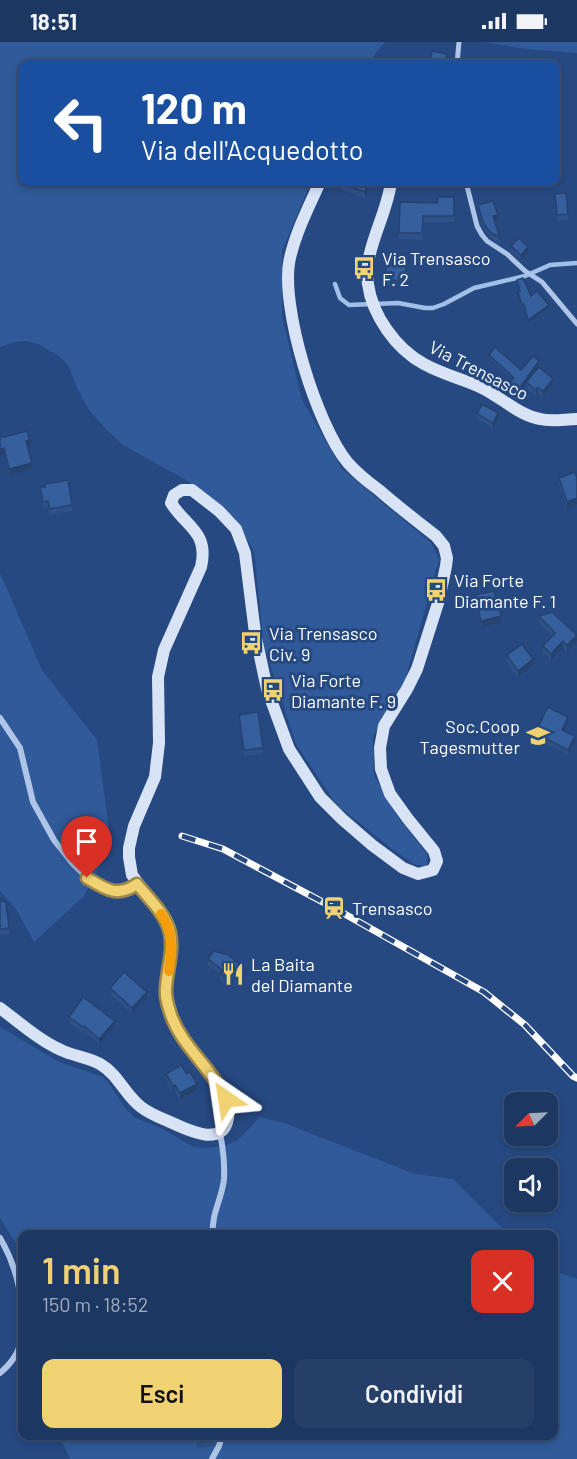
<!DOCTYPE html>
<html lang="it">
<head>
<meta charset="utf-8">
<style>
	body { margin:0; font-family:Barlow,sans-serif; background:#253f68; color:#f1f3f6; height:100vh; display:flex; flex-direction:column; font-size:22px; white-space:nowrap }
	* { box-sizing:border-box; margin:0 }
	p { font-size:20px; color:#a0acbe }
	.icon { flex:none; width:33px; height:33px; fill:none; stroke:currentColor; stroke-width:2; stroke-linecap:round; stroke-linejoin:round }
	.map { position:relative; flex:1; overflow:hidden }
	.details { position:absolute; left:18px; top:1188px; width:540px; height:210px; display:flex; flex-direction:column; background:#1c3762; border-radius:12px; box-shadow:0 3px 9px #0003,0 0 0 2px #3a5177 }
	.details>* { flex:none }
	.top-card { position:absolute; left:18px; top:18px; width:542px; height:126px; border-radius:12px; box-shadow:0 3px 9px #0003,0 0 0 2px #3a5177; background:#1a4fa0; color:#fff; overflow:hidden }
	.needle { width:39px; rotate:246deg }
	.tools { position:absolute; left:504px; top:1050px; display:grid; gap:12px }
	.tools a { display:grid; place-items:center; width:54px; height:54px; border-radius:12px; background:#1c3762; box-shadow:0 3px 9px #0003,0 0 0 2px #3a5177; font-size:30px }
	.pin { position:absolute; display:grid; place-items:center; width:51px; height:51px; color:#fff; margin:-62px -26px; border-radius:50% 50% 50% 0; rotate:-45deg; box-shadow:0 0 6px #0007 }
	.pin .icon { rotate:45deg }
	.me { position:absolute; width:66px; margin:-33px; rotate:328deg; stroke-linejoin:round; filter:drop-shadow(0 0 4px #0008) }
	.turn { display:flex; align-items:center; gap:21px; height:126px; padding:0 24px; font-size:27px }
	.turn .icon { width:78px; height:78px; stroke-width:2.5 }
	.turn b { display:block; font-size:42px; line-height:51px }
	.round { display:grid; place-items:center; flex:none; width:63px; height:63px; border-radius:12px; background:#253f68 }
	.summary { display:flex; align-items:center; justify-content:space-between; height:102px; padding:0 24px }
	h1 { font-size:36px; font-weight:600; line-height:45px; color:#f0d273 }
	.primary-button { display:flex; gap:12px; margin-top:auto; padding:12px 24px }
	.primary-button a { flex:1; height:69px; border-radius:12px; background:#f0d273; color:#111; font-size:24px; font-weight:600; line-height:69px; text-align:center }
	.primary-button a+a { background:#253f68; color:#f1f3f6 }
	.status { display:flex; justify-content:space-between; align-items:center; height:42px; padding:0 30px; background:#1c3762; direction:ltr }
	.status svg { height:16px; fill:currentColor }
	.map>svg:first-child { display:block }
	.green { fill:#305a99 }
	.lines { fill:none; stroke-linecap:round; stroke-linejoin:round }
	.stream { stroke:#a2bfe7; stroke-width:4.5 }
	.pedestrian { stroke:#aec5e7; stroke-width:5 }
	.minor { stroke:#aec5e7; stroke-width:6 }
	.secondary { stroke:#d8e3f6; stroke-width:12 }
	.rail-casing { stroke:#fff; stroke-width:7 }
	.rail { stroke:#264982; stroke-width:4.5; stroke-dasharray:14; stroke-linecap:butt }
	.wall { fill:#2e5288 }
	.shaded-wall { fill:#26426f }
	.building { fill:#365f9e; stroke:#26426f; stroke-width:1.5 }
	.route-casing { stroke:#9c884b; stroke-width:15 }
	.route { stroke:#f0d273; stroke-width:10 }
	.slow { stroke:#f59e0b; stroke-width:10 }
	.labels { text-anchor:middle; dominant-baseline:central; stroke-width:6; stroke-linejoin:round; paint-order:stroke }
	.poi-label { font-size:18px; fill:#fff; stroke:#264982; text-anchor:start }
	.street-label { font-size:18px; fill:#fff; stroke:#264982 }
</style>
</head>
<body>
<div class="status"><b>18:51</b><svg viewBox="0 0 49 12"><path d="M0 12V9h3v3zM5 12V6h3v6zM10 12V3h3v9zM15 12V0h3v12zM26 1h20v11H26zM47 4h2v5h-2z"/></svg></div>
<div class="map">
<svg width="577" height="1417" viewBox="0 0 577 1417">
	<rect width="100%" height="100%" fill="#264982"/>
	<g class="green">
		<path d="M0,0h385l-18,22h-345v118h289l-29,69v65l20,84 40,69 89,74 8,16 -36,129 -30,48 1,39 24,42 29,37v12l-11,-1 -21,-14 -58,-46 -41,-61 -32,-98 -10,-94 -19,-34 -49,-38 -63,-35 -17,-16 -17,-19 -12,-22 -9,-23 -9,-9 -21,-12 -12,-3 -12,1 -14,5z"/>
		<path d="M484,0h93v11l-51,-4z"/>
		<path d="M0,531l42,97 55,70 14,105 -27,51 -50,46 -18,-33 -16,-18z"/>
		<path d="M0,985l59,35 44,15 6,6 14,22 12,13 26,10 32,19 18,1 19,-4 8,-4 22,-23 24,6 131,51 38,5 55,55h-486v24l-6,-15 -16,-25z"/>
		<path d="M554,1229l23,8v180h-507l-7,-16 -5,-7h496z"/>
	</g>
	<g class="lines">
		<path class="stream" d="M335,242l5,14 9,7 49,-2 27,5h8l11,-4 30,-16 51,-12 25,-11 27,-2"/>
		<g class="pedestrian">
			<path d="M457,22l2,-22"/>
			<path d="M466,140l11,44 5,9 5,6 20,13 18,17 17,11 35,42"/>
		</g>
		<g class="minor">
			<path d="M0,676l20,30 13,54 21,38 18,23 15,15 15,9 21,5 14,-8"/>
			<path d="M213,1192c-2,-20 9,-35 11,-55 1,-16 -1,-31 -4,-46"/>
			<path d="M0,1196c13,22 20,46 22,71"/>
			<path d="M0,1331c13,-11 20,-22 22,-38"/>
			<path d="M212,1417l7,-13 3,-10"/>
		</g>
		<g class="secondary">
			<path d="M391,140c-4,34 -28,68 -23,102 4,31 28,65 56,80 18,10 38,15 56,23 20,9 38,28 60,32 12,3 25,0 37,0"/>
			<path d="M0,966c20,15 39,32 61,42 12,6 27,7 39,14 18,10 25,31 41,43 9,7 20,11 29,15 16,7 53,27 58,-4 2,-13 -3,-24 -10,-35l-37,-47 -9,-18 -5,-14 -1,-16 6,-38 -2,-17 -6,-15 -32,-43 -3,-18v-9l5,-22 21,-49 4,-34 -1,-66 6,-27 37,-83c8,-35 -14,-39 -30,-64l3,-8 8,-5h10l27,21 17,18 9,24 10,80 12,56 22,60 31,48 22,22 30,26 31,23 15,6 15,-4 4,-9 -3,-10 -26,-32 -18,-25 -9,-25 -1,-21 4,-22 23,-37 10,-20 22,-69 7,-34 1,-8 -3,-12 -8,-10c-19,-15 -39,-30 -57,-46 -11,-8 -22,-17 -31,-27 -31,-37 -69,-158 -58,-205 6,-26 19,-52 30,-76"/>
		</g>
		<g class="rail-casing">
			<path id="rail" d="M182,794l41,13 111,59 150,84 41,33 48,51 4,2"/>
		</g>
		<use href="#rail" class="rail"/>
	</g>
	<g class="wall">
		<path d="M370,140l-5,16 -24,-8v-6z"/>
		<path d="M555,152l13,20v6l-11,1z"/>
		<path d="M454,155v25h-31l-1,18 -23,-1 1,-37 37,1z"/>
		<path d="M478,163l20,16 -3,1 5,16v6l-10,-7 -4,-5 -4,-8 -4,-13z"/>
		<path d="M511,204l17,7 -7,7 -10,-9z"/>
		<path d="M409,219l-6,27 -19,-4v-6z"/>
		<path d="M517,238l14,16 18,12 -21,15 -4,-16 -2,1 -4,-13v-3l1,-1z"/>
		<path d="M489,313l32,15 18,-6 -12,16 26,5 -10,12 -5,-4 -2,3 -10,-8v-6l-8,11 -9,-7v-3l3,-4 -23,-21z"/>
		<path d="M477,372l21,5 -5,9 -16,-9z"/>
		<path d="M0,396l30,8 -2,1 4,22 -23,6z"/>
		<path d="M559,436h18v26l-10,4 -8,-24z"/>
		<path d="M40,445l32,18v6l-22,4 -2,-8 -5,1 -3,-15z"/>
		<path d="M475,553l26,28 -20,4 -6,-25z"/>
		<path d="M539,574l38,25 -10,11 -4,-5 -12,13 -8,-7v-7l9,-10 -13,-13z"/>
		<path d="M507,613l26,10 -15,12 -11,-15z"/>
		<path d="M239,673l24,33v6l-19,2z"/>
		<path d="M568,681l-4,8 11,11 -7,13 -33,-17v-5z"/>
		<path d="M0,859l9,27v6l-9,1z"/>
		<path d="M208,917l38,16 -9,11 -3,-2 -4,4 -10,-9v-5l-12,-9z"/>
		<path d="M110,946l37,10 -15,16 -22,-20z"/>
		<path d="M69,975l46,9 -16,18 -15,-13 -1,2 -14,-11z"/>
		<path d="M166,1032l31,16 -17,10 -5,-9 -2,1 -7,-12z"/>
		<path d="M196,1394h17v10l-16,2z"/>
	</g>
	<g class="shaded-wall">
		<path d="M368,140h2l-5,16v-6z"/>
		<path d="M498,173v6l-5,1v-6z"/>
		<path d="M528,205v6l-7,7v-5z"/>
		<path d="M409,213v6l-6,27v-6z"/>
		<path d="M549,263v3l-21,15v-3z"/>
		<path d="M539,319v3l-21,29v-3z"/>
		<path d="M553,337v6l-10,12v-6z"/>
		<path d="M538,345v6l-2,3v-6z"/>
		<path d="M498,371v6l-5,9v-5z"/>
		<path d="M30,398v6l-4,1v-6z"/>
		<path d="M4,406v6l-4,1v-6z"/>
		<path d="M32,421v6l-23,6v-6z"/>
		<path d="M577,456v6l-10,4v-6z"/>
		<path d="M501,574v7l-20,4v-6z"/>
		<path d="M577,593v6l-10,11v-7z"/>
		<path d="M563,599v6l-12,13v-6z"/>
		<path d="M533,617v6l-15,12v-6z"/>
		<path d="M568,675v6l-6,12v-5z"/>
		<path d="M575,694v6l-7,13v-5z"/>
		<path d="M246,927v6l-9,11v-6z"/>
		<path d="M234,936v6l-4,4v-6z"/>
		<path d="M147,950v6l-15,16v-6z"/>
		<path d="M115,979v5l-16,18v-5z"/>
		<path d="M197,1042v6l-17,10v-7z"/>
		<path d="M175,1043v6l-2,1v-6z"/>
	</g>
	<g class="building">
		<path d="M432,9l15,3 -2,10h-16z"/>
		<path d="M342,140h26l-3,10 -24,-8z"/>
		<path d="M566,151l2,21 -11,1 -2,-21z"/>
		<path d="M438,155h16v19h-31l-1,17h-23l1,-31 37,1z"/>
		<path d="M493,159l5,14 -5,1 7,22 -10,-6 -4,-5 -4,-8 -4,-14z"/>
		<path d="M519,196l9,9 -7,8 -10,-9z"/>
		<path d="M390,209l19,4 -6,27 -19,-4z"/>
		<path d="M523,236l8,18 6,-5 12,14 -21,15 -4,-16 -2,1 -4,-13 2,-1 -3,-11z"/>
		<path d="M495,305l26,23 12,-14 6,5 -21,29 -9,-7 5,-5 -25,-23z"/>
		<path d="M539,325l14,12 -10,12 -5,-4 -2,3 -10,-8z"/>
		<path d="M482,362l16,9 -5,10 -16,-9z"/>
		<path d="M27,389l3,9 -4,1 6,22 -23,6 -5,-21 -4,1v-11z"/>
		<path d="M575,430l2,6v20l-10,4 -8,-24z"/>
		<path d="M68,438l4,25 -22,4 -2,-8 -5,1 -3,-15h5v-3z"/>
		<path d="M494,549l7,25 -20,5 -6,-26z"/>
		<path d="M552,570l25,23 -10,10 -4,-4 -12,13 -8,-8 12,-13 -16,-17z"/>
		<path d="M522,602l11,15 -15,12 -11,-16z"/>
		<path d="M548,665l20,10 -6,13 13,6 -7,14 -33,-17z"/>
		<path d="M258,670l5,36 -19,2 -5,-35z"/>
		<path d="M0,859l6,1 3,26 -9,1z"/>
		<path d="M214,909l14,4 18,14 -9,11 -3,-2 -4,4 -10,-9 2,-3 -14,-11z"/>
		<path d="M124,930l23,20 -15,16 -22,-20z"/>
		<path d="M83,955l32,24 -16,18 -15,-13 -1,1 -14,-10z"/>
		<path d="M181,1023l6,9 3,-2 7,12 -17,9 -5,-8 -2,1 -7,-12z"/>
		<path d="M196,1394h17v5l-16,1z"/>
	</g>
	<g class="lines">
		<g class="route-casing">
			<path id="route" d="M87,836c18,11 30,20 50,6 12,15 29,30 33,49 4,19 -3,36 -4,55 -1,9 2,18 5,27 11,32 41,53 55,84"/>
		</g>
		<use href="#route" class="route"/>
		<path class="slow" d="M161,872c13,18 11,37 8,57"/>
	</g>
	<defs>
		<g id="bus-bare" transform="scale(1.8)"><path d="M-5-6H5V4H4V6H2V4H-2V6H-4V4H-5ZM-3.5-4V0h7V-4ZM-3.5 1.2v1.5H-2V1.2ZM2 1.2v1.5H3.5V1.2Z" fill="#f0d273" stroke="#264982" stroke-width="2.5" paint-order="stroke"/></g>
		<g id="school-bare" transform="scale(1.8)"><path d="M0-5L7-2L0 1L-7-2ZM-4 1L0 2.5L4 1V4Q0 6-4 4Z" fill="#f0d273" stroke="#264982" stroke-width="2.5" paint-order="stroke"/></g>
		<g id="station-bare" transform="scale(1.8)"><path d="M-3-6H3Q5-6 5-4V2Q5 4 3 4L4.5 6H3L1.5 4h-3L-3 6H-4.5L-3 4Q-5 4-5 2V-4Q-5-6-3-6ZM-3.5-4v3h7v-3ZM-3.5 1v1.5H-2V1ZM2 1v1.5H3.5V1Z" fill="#f0d273" stroke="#264982" stroke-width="2.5" paint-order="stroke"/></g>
		<g id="restaurant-bare" transform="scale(1.8)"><path d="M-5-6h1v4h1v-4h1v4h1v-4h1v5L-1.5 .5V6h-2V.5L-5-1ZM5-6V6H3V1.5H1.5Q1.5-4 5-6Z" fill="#f0d273" stroke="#264982" stroke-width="2.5" paint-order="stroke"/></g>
	</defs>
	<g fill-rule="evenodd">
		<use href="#bus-bare" x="364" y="226"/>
		<use href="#bus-bare" x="436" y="548"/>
		<use href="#bus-bare" x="251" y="601"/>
		<use href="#bus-bare" x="273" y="648"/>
		<use href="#school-bare" x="538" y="694"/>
		<use href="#station-bare" x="334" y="866"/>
		<use href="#restaurant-bare" x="233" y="932"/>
	</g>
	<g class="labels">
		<g class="poi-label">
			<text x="382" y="216">Via Trensasco<tspan x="382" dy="21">F. 2</tspan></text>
			<text x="454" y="538">Via Forte<tspan x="454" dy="21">Diamante F. 1</tspan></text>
			<text x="269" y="591">Via Trensasco<tspan x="269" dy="21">Civ. 9</tspan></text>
			<text x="291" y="638">Via Forte<tspan x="291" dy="21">Diamante F. 9</tspan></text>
			<text x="520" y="684" text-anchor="end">Soc.Coop<tspan x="520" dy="21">Tagesmutter</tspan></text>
			<text x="352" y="866">Trensasco</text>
			<text x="251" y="922">La Baita<tspan x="251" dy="21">del Diamante</tspan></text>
		</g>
		<g class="street-label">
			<text transform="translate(479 328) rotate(27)">Via Trensasco</text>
		</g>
	</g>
</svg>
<div class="tools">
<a><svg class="needle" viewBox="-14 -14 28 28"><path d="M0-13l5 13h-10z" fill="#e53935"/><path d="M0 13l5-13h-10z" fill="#a0acbe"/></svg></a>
<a><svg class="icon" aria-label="sound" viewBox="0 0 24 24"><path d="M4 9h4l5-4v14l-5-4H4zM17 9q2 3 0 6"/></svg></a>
</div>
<div class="pin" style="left:87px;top:836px;background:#d93025"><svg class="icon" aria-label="arrive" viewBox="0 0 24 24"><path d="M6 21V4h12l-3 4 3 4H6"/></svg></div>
<svg class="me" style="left:226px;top:1057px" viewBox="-20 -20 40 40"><path d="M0-17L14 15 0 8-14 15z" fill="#f0d273" stroke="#fff" stroke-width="4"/></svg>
<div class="top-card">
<div class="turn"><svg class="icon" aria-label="left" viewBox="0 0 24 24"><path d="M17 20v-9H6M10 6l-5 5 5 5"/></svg><div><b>120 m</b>Via dell'Acquedotto</div></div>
</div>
<section class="details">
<div class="summary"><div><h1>1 min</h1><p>150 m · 18:52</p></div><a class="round" style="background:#d93025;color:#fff"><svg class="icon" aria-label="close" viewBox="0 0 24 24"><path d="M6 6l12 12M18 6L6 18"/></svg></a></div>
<div class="primary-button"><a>Esci</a><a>Condividi</a></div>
</section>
</div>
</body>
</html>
